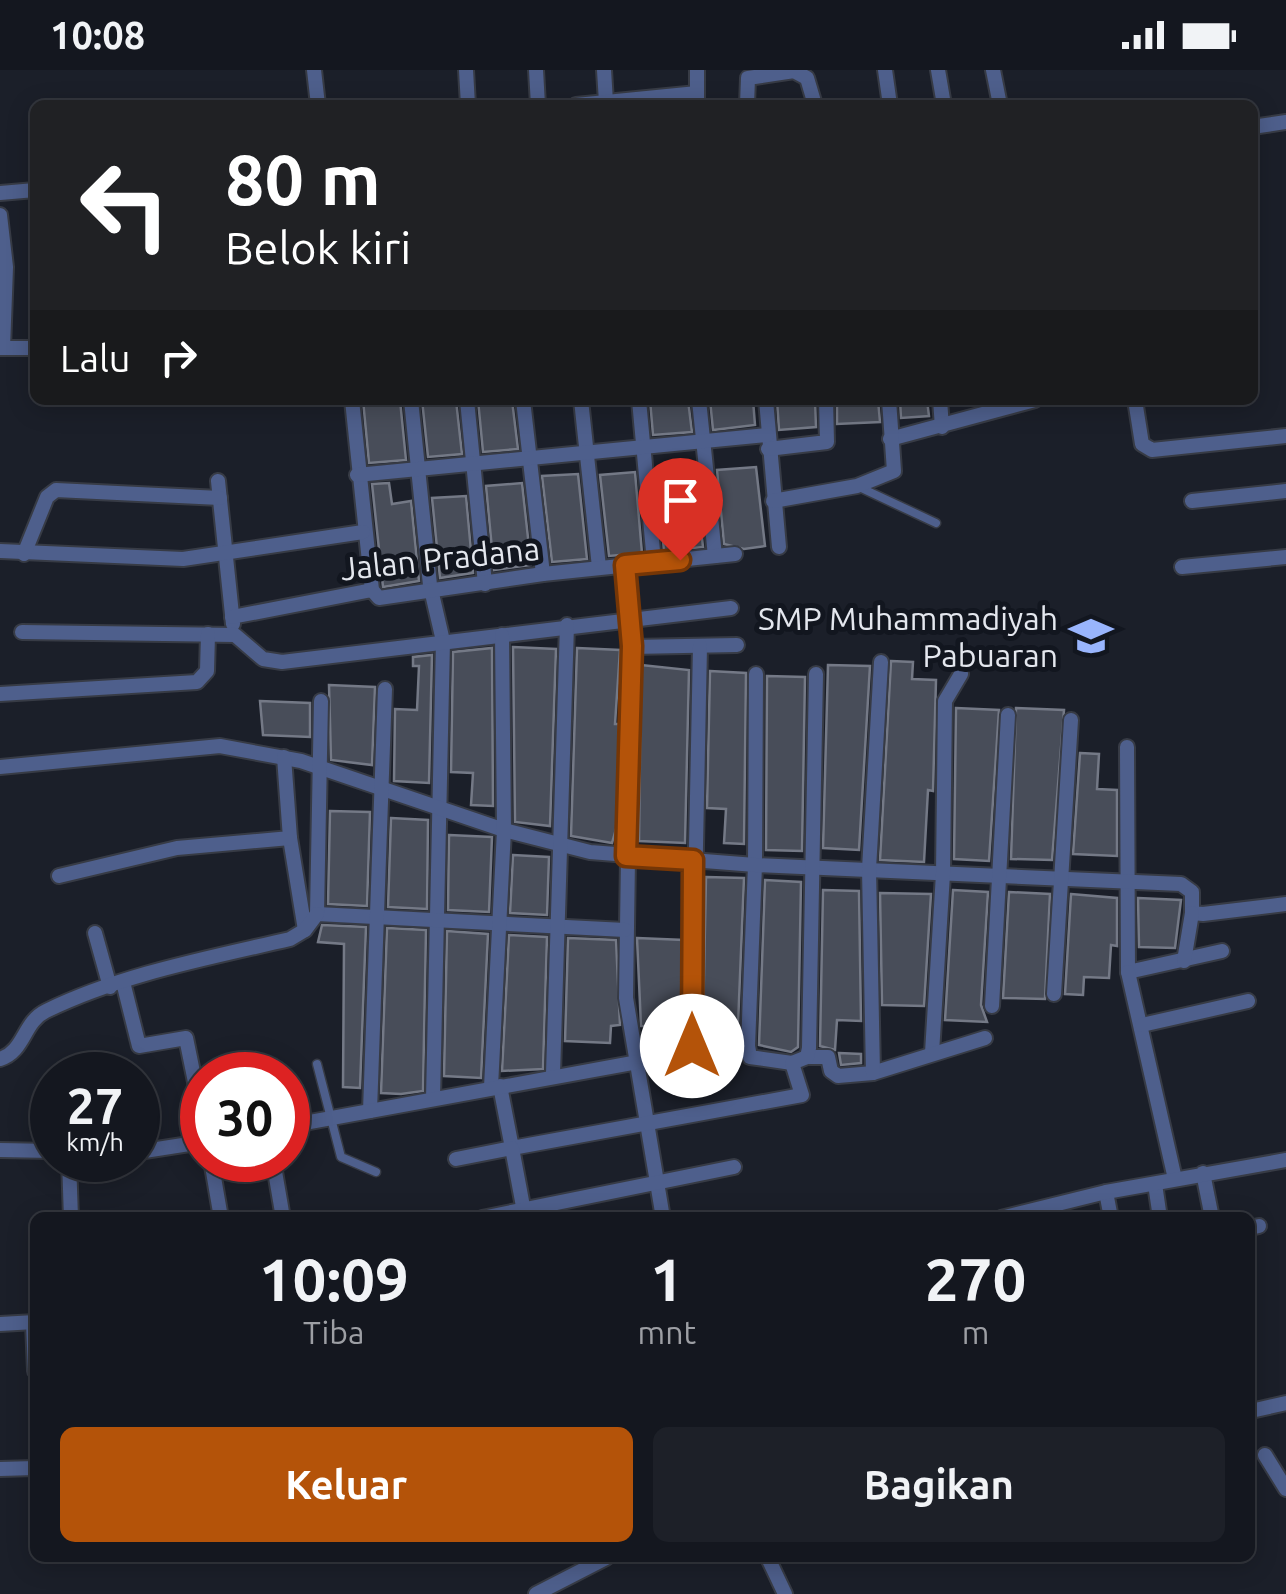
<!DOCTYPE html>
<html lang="id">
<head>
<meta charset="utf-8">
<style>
	body { margin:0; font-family:Ubuntu,sans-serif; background:#1d2028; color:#f1f3f6; height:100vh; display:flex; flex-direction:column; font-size:38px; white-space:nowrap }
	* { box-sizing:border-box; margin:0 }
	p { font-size:32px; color:#9d9fa4 }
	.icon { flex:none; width:55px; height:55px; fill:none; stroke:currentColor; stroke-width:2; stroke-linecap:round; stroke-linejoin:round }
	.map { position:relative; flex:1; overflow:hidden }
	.sheet { position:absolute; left:30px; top:1142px; width:1225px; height:350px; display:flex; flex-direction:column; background:#14171f; border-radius:15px; box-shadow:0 5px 25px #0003,0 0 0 2px #33363d }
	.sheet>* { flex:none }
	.banner { position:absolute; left:30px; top:30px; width:1228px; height:305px; border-radius:15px; box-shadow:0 5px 25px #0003,0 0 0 2px #33363d; background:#202124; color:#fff; overflow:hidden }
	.speed { position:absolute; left:30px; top:982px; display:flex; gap:20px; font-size:50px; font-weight:700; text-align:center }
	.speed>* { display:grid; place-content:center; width:130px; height:130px; border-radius:50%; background:#14171f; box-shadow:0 5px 25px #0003,0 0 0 2px #33363d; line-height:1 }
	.speed small { font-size:25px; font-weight:400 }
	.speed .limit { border:15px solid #d22; background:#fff; color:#111 }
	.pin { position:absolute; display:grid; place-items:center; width:85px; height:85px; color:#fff; margin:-102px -42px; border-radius:50% 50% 50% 0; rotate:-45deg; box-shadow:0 0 10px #0007 }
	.pin .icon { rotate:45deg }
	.me { position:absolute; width:110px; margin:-55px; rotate:0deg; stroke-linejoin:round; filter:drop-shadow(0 0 8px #0008) }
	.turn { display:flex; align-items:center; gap:35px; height:210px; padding:0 30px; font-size:45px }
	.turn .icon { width:130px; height:130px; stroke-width:2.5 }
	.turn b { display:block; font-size:70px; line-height:85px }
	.then { display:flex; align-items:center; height:95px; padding:0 30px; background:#0003; gap:20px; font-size:38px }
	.eta { display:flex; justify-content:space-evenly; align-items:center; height:170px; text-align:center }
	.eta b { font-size:60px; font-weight:700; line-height:70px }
	.button { display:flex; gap:20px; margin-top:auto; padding:20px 30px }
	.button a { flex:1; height:115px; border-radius:15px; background:#b45309; color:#fff; font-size:40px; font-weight:700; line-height:115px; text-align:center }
	.button a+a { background:#1d2028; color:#f1f3f6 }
	.status { display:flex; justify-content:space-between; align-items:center; height:70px; padding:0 50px; background:#14171f; direction:ltr }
	.status svg { height:28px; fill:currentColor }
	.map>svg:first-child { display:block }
	.building { fill:#484d59; stroke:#747986; stroke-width:2.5 }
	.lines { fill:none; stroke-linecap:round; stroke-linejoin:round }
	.lane-casing { stroke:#373b45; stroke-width:11 }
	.street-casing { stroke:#373b45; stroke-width:18 }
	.lane { stroke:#4e5f8c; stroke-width:8 }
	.street { stroke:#4e5f8c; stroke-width:14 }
	.route-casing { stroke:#753606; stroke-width:25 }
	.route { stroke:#b45309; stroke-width:18 }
	.labels { text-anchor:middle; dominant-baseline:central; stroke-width:10; stroke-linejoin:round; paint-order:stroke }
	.street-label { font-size:32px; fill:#e4e7ee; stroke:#12161f }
	.poi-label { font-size:32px; fill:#e4e7ee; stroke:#12161f; text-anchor:end }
</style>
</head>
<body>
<div class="status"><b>10:08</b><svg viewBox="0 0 49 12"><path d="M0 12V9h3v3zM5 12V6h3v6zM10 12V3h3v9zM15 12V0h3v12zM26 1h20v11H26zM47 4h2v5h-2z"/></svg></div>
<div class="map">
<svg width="1286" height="1524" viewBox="0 0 1286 1524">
	<rect width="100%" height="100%" fill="#1b1f29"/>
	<g class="building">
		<path d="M363,330h37l6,60 -37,3z"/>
		<path d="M422,330h34l6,54 -34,3z"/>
		<path d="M478,330h34l6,49 -35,3z"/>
		<path d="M650,330h38l4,32 -39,3z"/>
		<path d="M710,330h43l2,25 -42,5z"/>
		<path d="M777,330h38l1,27 -37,3z"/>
		<path d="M837,330h41l2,22 -43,2z"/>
		<path d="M900,330h27l2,16 -28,2z"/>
		<path d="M694,397l9,80 -39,4 -8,-81z"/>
		<path d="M756,397l9,79 -21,3 -20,-5 -7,-74z"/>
		<path d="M635,402l7,81 -33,3 -9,-81z"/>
		<path d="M578,404l9,85 -35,3 -10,-86z"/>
		<path d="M389,413l3,21 19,-3 8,80 -36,6 -11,-103z"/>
		<path d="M522,413l9,82 -37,5 -8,-84z"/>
		<path d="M466,426l7,77 -33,5 -8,-80z"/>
		<path d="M513,577l43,2 -6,177 -35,-4z"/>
		<path d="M492,578l1,158 -22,-1 2,-32 -22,-1 2,-120z"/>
		<path d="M577,578l43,2 -5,74h4l-1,98 -6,21 -41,-7z"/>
		<path d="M432,585l-3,128 -35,-2 1,-72 22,1 2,-44h-6v-9z"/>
		<path d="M891,591l22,1 -1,17 24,1 -3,111 -5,-1 -4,72 -44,-2z"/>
		<path d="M641,595l48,5 -4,173 -46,-2z"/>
		<path d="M828,595l42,1 -11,184 -36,-2z"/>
		<path d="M710,601l36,2 -2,171 -20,-1 2,-34 -19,-1z"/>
		<path d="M767,606l38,1 -3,174 -36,-1z"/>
		<path d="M329,615l46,2 -3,78 -41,-5z"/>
		<path d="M260,631l50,2v34l-47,-2z"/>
		<path d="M956,638l43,2 -10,151 -35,-2z"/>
		<path d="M1016,638l48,2 -12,150 -41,-1z"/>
		<path d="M1080,683l19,1 -2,35 20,1v66l-44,-2z"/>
		<path d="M330,741l40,1 -3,94 -39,-2z"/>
		<path d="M391,748l37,2 -1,89 -39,-2z"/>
		<path d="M449,765l43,2 -3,75 -41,-2z"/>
		<path d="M513,785l36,2 -2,58 -37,-2z"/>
		<path d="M706,807l38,1 -6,147 -35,-2z"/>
		<path d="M765,810l36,2 -3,165 -7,5 -32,-7z"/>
		<path d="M823,820l36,1 2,130 -24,-1 -2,30 -15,-4z"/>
		<path d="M953,820l35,2 -7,113 6,17 -42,-2z"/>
		<path d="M1009,822l41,2 -5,105 -42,-1z"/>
		<path d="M880,823l51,1 -7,112 -42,-1z"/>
		<path d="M1071,824l46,4v48l-6,-1 -2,33 -25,-1 -1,18 -18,-1z"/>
		<path d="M1138,828l43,2 -6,48 -36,-1z"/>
		<path d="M322,855l44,2 -6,161 -17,-1 1,-143 -26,-2z"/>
		<path d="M387,858l39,2 -3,161 -22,3 -20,-1z"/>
		<path d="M447,861l41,3 -7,144 -37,-2z"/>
		<path d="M509,865l38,2 -4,132 -41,2z"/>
		<path d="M568,868l48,2 4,85 -9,1 -1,17 -45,-2z"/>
		<path d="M637,868l47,2 -3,87 -40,-1z"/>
		<path d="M839,983l22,1v9l-20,2z"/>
	</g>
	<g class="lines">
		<g class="lane-casing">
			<g id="lane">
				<path d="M857,416l79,37"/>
				<path d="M317,994l24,93 35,15"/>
			</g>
		</g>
		<g class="street-casing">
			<g id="street">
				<path d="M314,0l4,35"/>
				<path d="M466,0l2,35"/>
				<path d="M536,0l2,35"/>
				<path d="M604,0l2,32"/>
				<path d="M885,0l5,35"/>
				<path d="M938,0l6,35"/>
				<path d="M993,0l7,35"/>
				<path d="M576,35l121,-12"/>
				<path d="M697,35v-35"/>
				<path d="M747,35l1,-27 46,-7 13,7 8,27"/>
				<path d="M1252,57l34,-5"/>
				<path d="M0,123l35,-3"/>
				<path d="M0,145l6,52 -3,81"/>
				<path d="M0,278h35"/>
				<path d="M352,330l20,190"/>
				<path d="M411,330l19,185 13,56 -10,458"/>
				<path d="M467,330l18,184"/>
				<path d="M523,330l20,174"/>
				<path d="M581,330l18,167"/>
				<path d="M639,330l15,162"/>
				<path d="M699,330l16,156"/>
				<path d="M766,330l13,147"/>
				<path d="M940,330l2,27"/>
				<path d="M1135,330l7,44 10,6 134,-14"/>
				<path d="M890,369l145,-39"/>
				<path d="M768,379l59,-7 -1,-42"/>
				<path d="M357,405l410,-40"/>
				<path d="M218,411l15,143"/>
				<path d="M773,431l84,-15 37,-15 -5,-71"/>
				<path d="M1192,431l94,-10"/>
				<path d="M0,481l183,8 180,-27"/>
				<path d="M24,484l23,-57 9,-7 164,8"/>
				<path d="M625,495l6,82 -5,351 37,220"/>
				<path d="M1182,497l104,-10"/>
				<path d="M232,547l140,-27 7,8 164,-24 192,-20"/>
				<path d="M22,562l213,3 28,24 19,3 449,-54"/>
				<path d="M631,577l106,-2"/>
				<path d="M756,604l-1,191 -7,181 2,11 42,6"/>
				<path d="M0,624l197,-12 10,-11 1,-37"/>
				<path d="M1127,677l1,225 94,-21"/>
				<path d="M0,697l220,-21 81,15 203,69 86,22 165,13 426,19 11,8v21l11,1 83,-10"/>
				<path d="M290,768l15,92"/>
				<path d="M59,806l118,-28 113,-10 -6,-81"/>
				<path d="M317,844l308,16"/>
				<path d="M317,844l4,-213"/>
				<path d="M95,863l15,54"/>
				<path d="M1184,891l8,-48"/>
				<path d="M1128,902l47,207"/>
				<path d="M123,912l16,64 47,-8 16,78"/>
				<path d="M1054,924l17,-274"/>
				<path d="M992,936l16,-291"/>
				<path d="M1142,955l106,-24"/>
				<path d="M692,976l8,-400"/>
				<path d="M932,983l11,-179 2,-173 16,-27"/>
				<path d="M807,987h21l3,14 7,5 35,-3 112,-35"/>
				<path d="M0,989c25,-8 23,-37 46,-48 76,-37 163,-53 244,-72l15,-9 12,-16"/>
				<path d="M873,1003l-4,-204 12,-207"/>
				<path d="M553,1004l14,-449"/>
				<path d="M223,1005h31"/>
				<path d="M500,1016l12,62 290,-53 -10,-32 15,-6 2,-9 7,-374"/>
				<path d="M491,1017l13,-257 -2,-195"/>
				<path d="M370,1041l15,-422"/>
				<path d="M288,1056l399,-73 5,-7h56"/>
				<path d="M0,1080l52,1"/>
				<path d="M138,1082l64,-10"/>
				<path d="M456,1089l56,-11 13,69"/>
				<path d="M69,1090l2,58"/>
				<path d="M211,1090l10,58"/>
				<path d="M273,1090l10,58"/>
				<path d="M1203,1103l9,45"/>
				<path d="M1155,1114l5,34"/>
				<path d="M1106,1122l5,26"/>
				<path d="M482,1148l252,-51"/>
				<path d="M1001,1148l105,-26 180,-32"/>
				<path d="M1250,1158l9,-2"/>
				<path d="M33,1253l2,48"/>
				<path d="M0,1254l35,-2"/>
				<path d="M1251,1341l35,-8"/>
				<path d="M1265,1385l21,34"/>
				<path d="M0,1399l35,-1"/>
				<path d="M768,1488l17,36"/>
				<path d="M536,1524l70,-36"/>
			</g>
		</g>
		<use href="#lane" class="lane"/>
		<use href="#street" class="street"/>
	</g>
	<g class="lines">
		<g class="route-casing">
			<path id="route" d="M680,490l-55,5 7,81 -6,210 67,4 -1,186"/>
		</g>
		<use href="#route" class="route"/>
	</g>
	<defs>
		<g id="school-bare" transform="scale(3.45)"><path d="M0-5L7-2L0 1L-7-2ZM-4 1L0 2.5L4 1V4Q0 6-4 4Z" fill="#99b5fd" stroke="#12161f" stroke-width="2.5" paint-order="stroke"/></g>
	</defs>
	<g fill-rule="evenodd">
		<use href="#school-bare" x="1091" y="566"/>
	</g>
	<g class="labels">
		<g class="street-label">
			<text transform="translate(440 488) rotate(-6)">Jalan Pradana</text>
		</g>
		<g class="poi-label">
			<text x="1058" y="548">SMP Muhammadiyah<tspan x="1058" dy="37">Pabuaran</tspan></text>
		</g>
	</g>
</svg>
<div class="speed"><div>27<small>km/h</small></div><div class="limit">30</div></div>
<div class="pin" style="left:680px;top:490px;background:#d93025"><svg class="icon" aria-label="arrive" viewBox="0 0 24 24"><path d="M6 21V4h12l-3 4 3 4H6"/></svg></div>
<svg class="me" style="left:692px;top:976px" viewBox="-20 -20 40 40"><circle r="19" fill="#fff"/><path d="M0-13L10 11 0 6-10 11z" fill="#b45309"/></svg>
<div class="banner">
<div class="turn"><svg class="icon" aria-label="left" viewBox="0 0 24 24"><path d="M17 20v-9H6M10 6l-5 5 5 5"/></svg><div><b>80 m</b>Belok kiri</div></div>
<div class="then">Lalu<svg class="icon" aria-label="right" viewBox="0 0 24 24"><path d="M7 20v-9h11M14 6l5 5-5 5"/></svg></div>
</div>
<section class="sheet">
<div class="eta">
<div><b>10:09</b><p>Tiba</p></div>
<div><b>1</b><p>mnt</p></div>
<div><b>270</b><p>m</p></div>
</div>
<div class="button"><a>Keluar</a><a>Bagikan</a></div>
</section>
</div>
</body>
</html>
